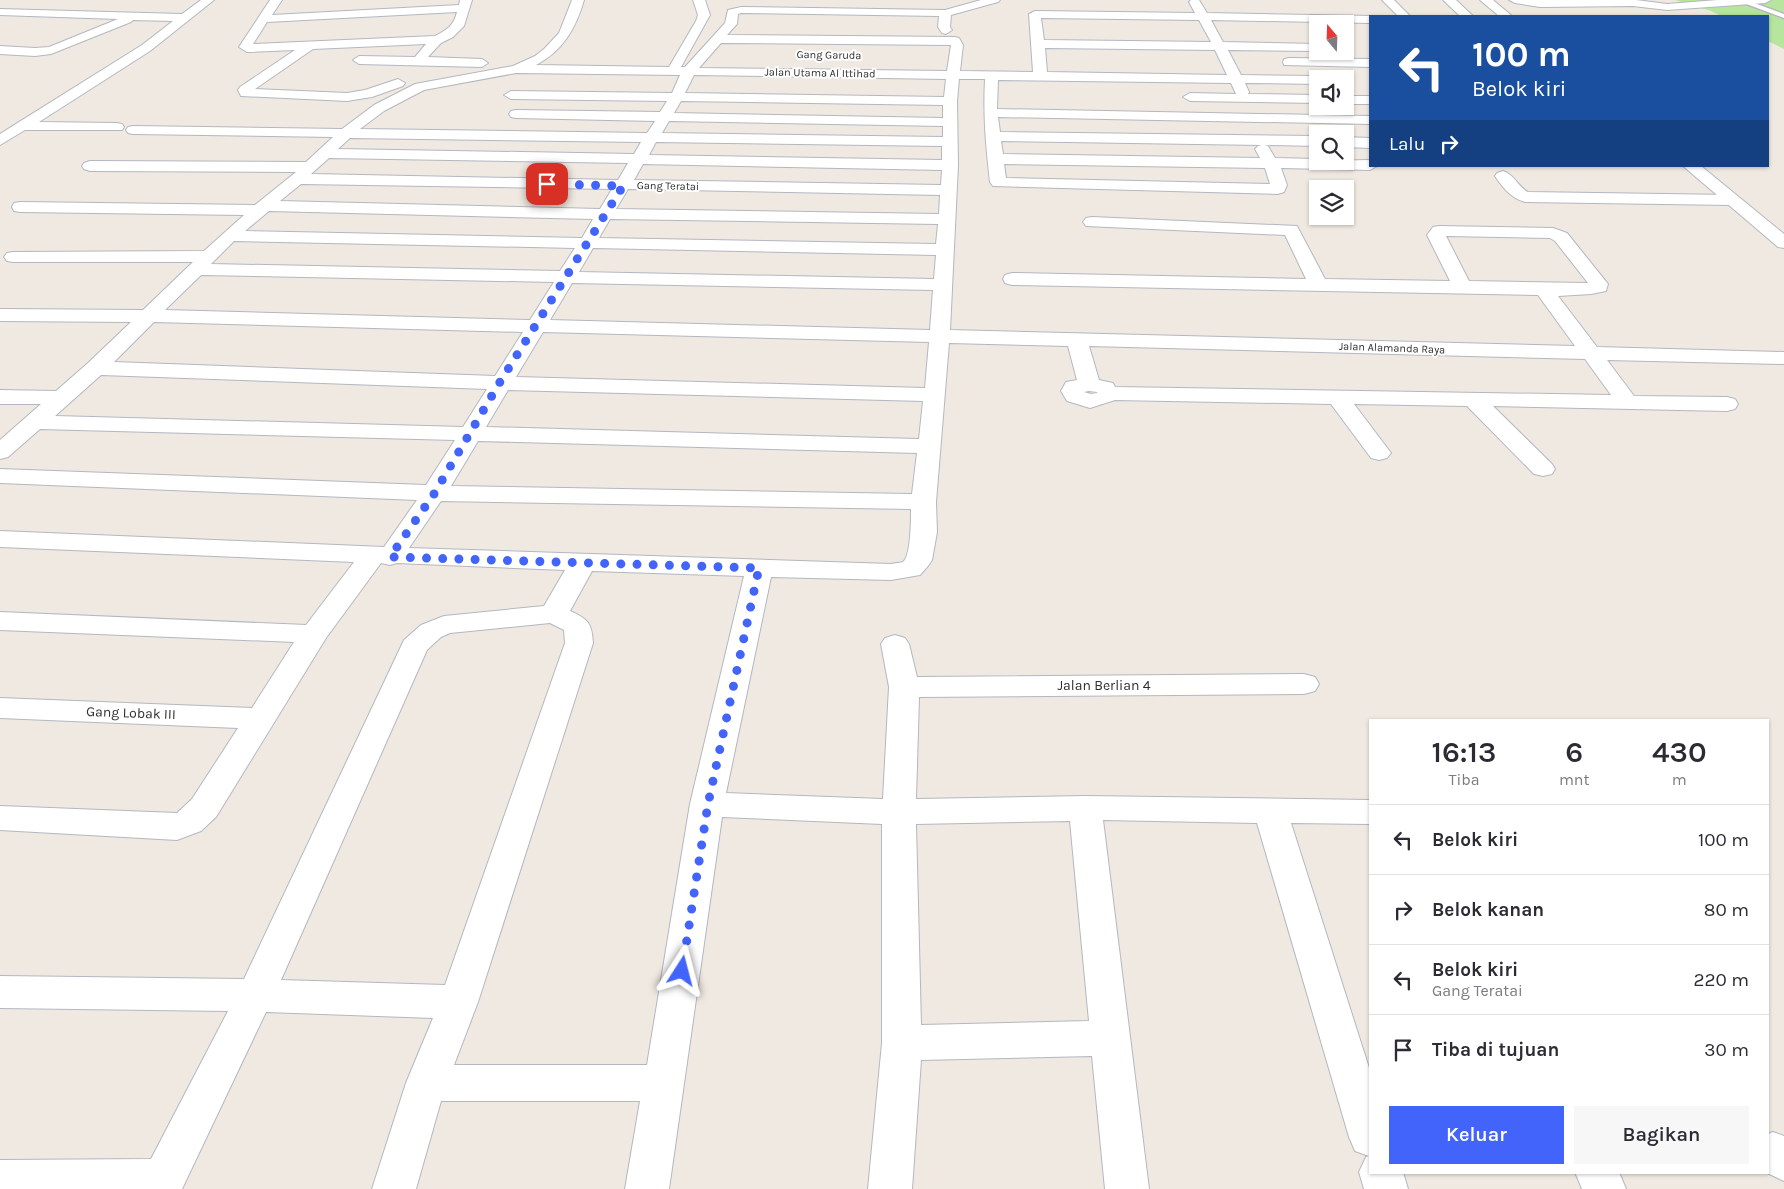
<!DOCTYPE html>
<html lang="id">
<head>
<meta charset="utf-8">
<style>
	body { margin:0; font-family:Karla,sans-serif; background:#f7f7f7; color:#2b2b33; height:100vh; display:flex; flex-direction:column; font-size:19px; white-space:nowrap }
	* { box-sizing:border-box; margin:0 }
	p { font-size:16px; color:#7c7c81 }
	.icon { flex:none; width:28px; height:28px; fill:none; stroke:currentColor; stroke-width:2; stroke-linecap:round; stroke-linejoin:round }
	.map { position:relative; flex:1; overflow:hidden }
	.side { position:absolute; left:1369px; top:719px; width:400px; height:455px; display:flex; flex-direction:column; background:#fff; border-radius:0px; box-shadow:0 1px 4px #0004 }
	.side>* { flex:none }
	.hud { position:absolute; left:1369px; top:15px; width:400px; height:152px; border-radius:0px; box-shadow:0 1px 4px #0004; background:#1a4fa0; color:#fff; overflow:hidden }
	.needle { width:32px; rotate:341deg }
	.buttons { position:absolute; left:1309px; top:15px; display:grid; gap:10px }
	.buttons a { display:grid; place-items:center; width:45px; height:45px; border-radius:0px; background:#fff; box-shadow:0 1px 4px #0004; font-size:25px }
	.pin { position:absolute; display:grid; place-items:center; width:42px; height:42px; color:#fff; margin:-21px; border-radius:10px; box-shadow:0 2px 8px #0006 }
	.me { position:absolute; width:55px; margin:-28px; rotate:9deg; stroke-linejoin:round; filter:drop-shadow(0 0 4px #0008) }
	.turn { display:flex; align-items:center; gap:18px; height:105px; padding:0 20px; font-size:22px }
	.turn .icon { width:65px; height:65px; stroke-width:2.5 }
	.turn b { display:block; font-size:35px; line-height:42px }
	.then { display:flex; align-items:center; height:48px; padding:0 20px; background:#0003; gap:10px; font-size:19px }
	.eta { display:flex; justify-content:space-evenly; align-items:center; height:85px; text-align:center }
	.eta b { font-size:30px; font-weight:600; line-height:35px }
	.action { display:flex; gap:10px; margin-top:auto; padding:10px 20px }
	.action a { flex:1; height:58px; border-radius:0px; background:#4264fb; color:#fff; font-size:20px; font-weight:600; line-height:58px; text-align:center }
	.action a+a { background:#f7f7f7; color:#2b2b33 }
	ul { padding:0; list-style:none }
	li { display:flex; align-items:center; gap:15px; height:70px; padding:0 20px; border-top:1px solid #e1e1e2 }
	li div { flex:1 }
	li b { display:block; font-size:19px }
	li em { font-style:normal }
	.map>svg:first-child { display:block }
	.green { fill:#b6e59e }
	.lines { fill:none; stroke-linecap:round; stroke-linejoin:round }
	.lane-casing { stroke:#b4b7c1; stroke-width:3 }
	.street-casing { stroke:#b4b7c1; stroke-width:2 }
	.secondary-casing { stroke:#b4b7c1; stroke-width:2 }
	.lane { fill:#fff; fill-rule:evenodd }
	.street { fill:#fff; fill-rule:evenodd }
	.secondary { fill:#fff; fill-rule:evenodd }
	.route { stroke:#4264fb; stroke-width:9; stroke-dasharray:0 16.2 }
	.labels { text-anchor:middle; dominant-baseline:central; stroke-width:4; stroke-linejoin:round; paint-order:stroke }
	.far-street-label { font-size:11px; fill:#2e2e2e; stroke:#fff }
	.street-label { font-size:14px; fill:#2e2e2e; stroke:#fff }
</style>
</head>
<body>
<div class="map">
<svg width="1784" height="1189" viewBox="0 0 1784 1189">
	<rect width="100%" height="100%" fill="#efe9e1"/>
	<path class="green" d="M1675,0h109v49l-16,-8v-25h-47l-10,-5z"/>
	<g class="lines">
		<g class="lane-casing">
			<path id="lane" d="M1740,0h6l38,14v4l-43,-16z"/>
		</g>
		<g class="street-casing">
			<g id="street">
				<path d="M201,0h13l-64,51 -111,71 78,1 5,1 2,3 -2,3h-97l-25,15v-11l142,-89 31,-24 -40,-1 -2,2 -80,32 -16,2 -35,-2v-8l35,2 14,-1 69,-28 -118,-4v-6l182,5z"/>
				<path d="M270,0h12l-10,15 187,-10 1,-5h12l-8,26 -11,11 -12,6 -13,14 54,2 6,4 -6,4 -123,-3 -6,-4 6,-4 56,1 11,-13 -113,5 -58,40 92,4 18,-3 33,-11 7,4 -2,3 -31,11 -25,4 -106,-5 -3,-6 2,-3 55,-37 -48,2 -8,-5zM457,12c-3,13 -10,18 -22,24l-182,8 14,-22z"/>
				<path d="M572,0h12c-8,28 -21,51 -48,65l133,2 27,-46 2,-6 -5,-15h12l5,15 -29,52h4l40,-44 3,-13 13,-3 204,3 36,-10h19l-2,2 -47,13 -1,12 2,3 -6,4 -4,-1 -4,-6 1,-11 -198,-3 -3,1 -1,10 -10,11 228,2 4,1 4,7 -3,26 73,1 -4,-58 6,-3 160,2 -6,-11 2,-2h8l8,13 166,3h-3v7l-159,-3 12,22 95,2 -2,7 -88,-1 13,25 77,1 6,3h-6v5l-73,-1 4,9 -1,2 70,1v8l-128,-2 -7,-4 7,-4 46,1 -5,-11 -233,-3 -1,29 373,7v8l-372,-7 2,15 318,4v10l-54,-1 4,1 7,12 43,1v2l52,-1v6h7l-7,4 -89,-2 6,17 -3,7 -6,2 -285,-8 -3,-4c-4,-35 -7,-67 -5,-103h-26l-2,22 1,64 -8,165 625,16 -37,-51 -526,-10 -7,-2 -2,-4 2,-4 7,-2 294,6 -21,-44 -199,-9 -3,-4 3,-4 6,-1 205,9 28,53 125,2 -23,-46 6,-8 6,-1 114,2 14,5 41,51 -2,7 -15,3 -33,2 39,51 187,5v12l-177,-4 27,36 93,1 8,2 3,5 -3,5 -8,2 -234,-5 59,58 3,5 -3,5 -9,2 -9,-2 -67,-68 -113,-2 37,49 -4,5 -8,2 -8,-2 -40,-54 -216,-4 -25,8 -23,-7 -6,-10 5,-9 11,-2 -9,-34 -119,-3 -13,159 1,30 -5,28 -4,6 -8,9 -29,5 -120,-3 -45,216 157,6 6,-112 -8,-43 4,-6 10,-3 10,3 4,6 8,33 387,-3 11,3 4,7 -4,7 -11,3 -385,3 -3,102 169,-3 285,4v24l-79,-1 79,248v101h33l5,17h-44l-5,-17 7,-15 3,-1 -14,-5 -6,-14 -92,-314 -154,-3 46,369h-44l-13,-133 -171,4 -9,129h-44l14,-146v-219l-160,-7 -53,372h-44l15,-88h-199l-25,88h-44l34,-106 27,-65 -167,-6 -84,177h-182v-29l151,-1 77,-148 -228,-3v-32l244,3 160,-339 17,-15 23,-9 100,-10 21,-36 -168,-7 -7,2 -9,-2 -55,75 -110,179 -15,14 -24,9 -177,-10v-24l177,7 15,-14 46,-71 -238,-10v-20l252,10 42,-66 -294,-12v-18l306,13 48,-63 -354,-15v-16l384,16 33,-47 -417,-17v-14l426,16 29,-45 -415,-11 -32,28 -8,2v-19l41,-36h-41v-14l56,1 32,-28 43,-41 -131,-1v-12l143,1 50,-48h-180l-6,-1 -3,-4 3,-4 6,-1 191,-1 40,-36 -224,-3 -6,-1 -2,-4 2,-4 6,-1 235,3 41,-33 -206,-1 -6,-2 -2,-3 2,-3 6,-2 216,1 27,-25 -200,-3 -5,-1 -2,-3 2,-3 5,-1 209,3 32,-24 41,-21 98,-18 22,-10 9,-7 15,-16zM1041,18l158,2 12,22 -167,-2zM721,43l230,2 -4,26 -248,-3zM1045,48l170,2 12,25 -180,-3zM516,73l164,2 -8,18 -161,-2 -7,4 7,4 156,2 -7,11 -144,-2 -5,1 -2,3 2,3 5,1 139,3 -8,12 -287,-4 24,-18 40,-21zM694,75l252,4 -2,18 -259,-4zM681,101l262,4v13l-269,-5zM669,121l274,5v11l-281,-4zM350,138l291,4 -7,12 -296,-5zM1001,141l261,4 -4,1 -3,3 5,9 -257,-4zM656,142l286,4v14l-293,-5zM329,158l299,5 -10,17 -307,-6zM643,164l299,6 -1,15 -307,-5zM1004,164l261,4 5,16 -264,-6zM301,184l311,5 -12,20 -320,-8zM628,189l312,6 -1,19 -323,-5zM269,211l324,8 -11,19 -337,-7zM610,219l328,5 -2,20 -337,-6zM1446,236l104,2 5,3 33,42 -119,-2zM234,241l341,7 -15,23 -349,-7zM593,248l343,7 -2,24 -355,-7zM201,275l353,7 -24,38 -365,-10zM572,283l361,7 -3,40 -380,-10zM154,322l369,10 -28,44 -381,-14zM543,332l386,10 -4,46 -409,-11zM1089,346l496,13 26,36 -496,-8 -2,-4 -14,-3zM101,375l386,14 -24,38 -408,-11zM508,390l415,11 -4,38 -433,-12zM1089,391l8,1v1l-6,1 -7,-2zM478,441l439,12 -5,41 -461,-8zM441,501l470,8c0,10 0,47 -8,53 -3,1 -8,1 -12,2l-482,-16zM592,571l152,5 -54,228 -43,261h-193l24,-63 115,-359c-1,-20 -5,-24 -23,-32zM550,623l14,7 1,13 -120,342 -164,-5 146,-330 14,-13 9,-4zM1070,821l19,200 -168,4 -5,-201z"/>
				<path d="M1382,0h12l16,16h-12z"/>
				<path d="M1443,0h13l17,16h-13z"/>
				<path d="M1509,0h127l31,4 51,-4h53l-6,3 -98,7 -34,-4 -93,1 -25,-4z"/>
				<path d="M1289,58l81,1v8l-86,-2 -1,-3 1,-3z"/>
				<rect x="1345" y="96" width="25" height="8"/>
				<path d="M1345,137l25,1v10l-25,-1z"/>
				<path d="M1503,171c11,3 15,16 25,21l203,3 6,1 2,4 -2,4 -6,1 -206,-3c-14,-4 -22,-14 -30,-26l2,-3z"/>
				<path d="M1773,1132l11,4v45l-19,-9h3v-38z"/>
				<path d="M1575,1172h44l7,17h-44z"/>
			</g>
		</g>
		<g class="secondary-casing">
			<g id="secondary">
				<path d="M1480,0h13l19,16h-13z"/>
				<path d="M1683,166h18l83,68v14l-6,-1z"/>
			</g>
		</g>
		<use href="#lane" class="lane"/>
		<use href="#street" class="street"/>
		<use href="#secondary" class="secondary"/>
	</g>
	<g class="lines">
		<path class="route" d="M547,184l76,2 -123,196 -66,112 -44,63 369,11 -51,236 -26,167"/>
	</g>
	<g class="labels">
		<g class="far-street-label">
			<text transform="translate(829 55) rotate(1)">Gang Garuda</text>
			<text transform="translate(820 73) rotate(1)">Jalan Utama Al Ittihad</text>
			<text transform="translate(668 186) rotate(1)">Gang Teratai</text>
			<text transform="translate(1392 348) rotate(2)">Jalan Alamanda Raya</text>
		</g>
		<g class="street-label">
			<text x="1104" y="685">Jalan Berlian 4</text>
			<text transform="translate(131 713) rotate(2)">Gang Lobak III</text>
		</g>
	</g>
</svg>
<div class="buttons">
<a><svg class="needle" viewBox="-14 -14 28 28"><path d="M0-13l5 13h-10z" fill="#e53935"/><path d="M0 13l5-13h-10z" fill="#7c7c81"/></svg></a>
<a><svg class="icon" aria-label="sound" viewBox="0 0 24 24"><path d="M4 9h4l5-4v14l-5-4H4zM17 9q2 3 0 6"/></svg></a>
<a><svg class="icon" aria-label="search" viewBox="0 0 24 24"><circle cx="10" cy="10" r="6"/><path d="M15 15l6 6"/></svg></a>
<a><svg class="icon" aria-label="layers" viewBox="0 0 24 24"><path d="M12 4l9 5-9 5-9-5zM3 14l9 5 9-5"/></svg></a>
</div>
<div class="pin" style="left:547px;top:184px;background:#d93025"><svg class="icon" aria-label="arrive" viewBox="0 0 24 24"><path d="M6 21V4h12l-3 4 3 4H6"/></svg></div>
<svg class="me" style="left:682px;top:971px" viewBox="-20 -20 40 40"><path d="M0-17L14 15 0 8-14 15z" fill="#4264fb" stroke="#fff" stroke-width="4"/></svg>
<div class="hud">
<div class="turn"><svg class="icon" aria-label="left" viewBox="0 0 24 24"><path d="M17 20v-9H6M10 6l-5 5 5 5"/></svg><div><b>100 m</b>Belok kiri</div></div>
<div class="then">Lalu<svg class="icon" aria-label="right" viewBox="0 0 24 24"><path d="M7 20v-9h11M14 6l5 5-5 5"/></svg></div>
</div>
<section class="side">
<div class="eta">
<div><b>16:13</b><p>Tiba</p></div>
<div><b>6</b><p>mnt</p></div>
<div><b>430</b><p>m</p></div>
</div>
<ul>
<li><svg class="icon" aria-label="left" viewBox="0 0 24 24"><path d="M17 20v-9H6M10 6l-5 5 5 5"/></svg><div><b>Belok kiri</b></div><em>100 m</em></li>
<li><svg class="icon" aria-label="right" viewBox="0 0 24 24"><path d="M7 20v-9h11M14 6l5 5-5 5"/></svg><div><b>Belok kanan</b></div><em>80 m</em></li>
<li><svg class="icon" aria-label="left" viewBox="0 0 24 24"><path d="M17 20v-9H6M10 6l-5 5 5 5"/></svg><div><b>Belok kiri</b><p>Gang Teratai</p></div><em>220 m</em></li>
<li><svg class="icon" aria-label="arrive" viewBox="0 0 24 24"><path d="M6 21V4h12l-3 4 3 4H6"/></svg><div><b>Tiba di tujuan</b></div><em>30 m</em></li>
</ul>
<div class="action"><a>Keluar</a><a>Bagikan</a></div>
</section>
</div>
</body>
</html>
